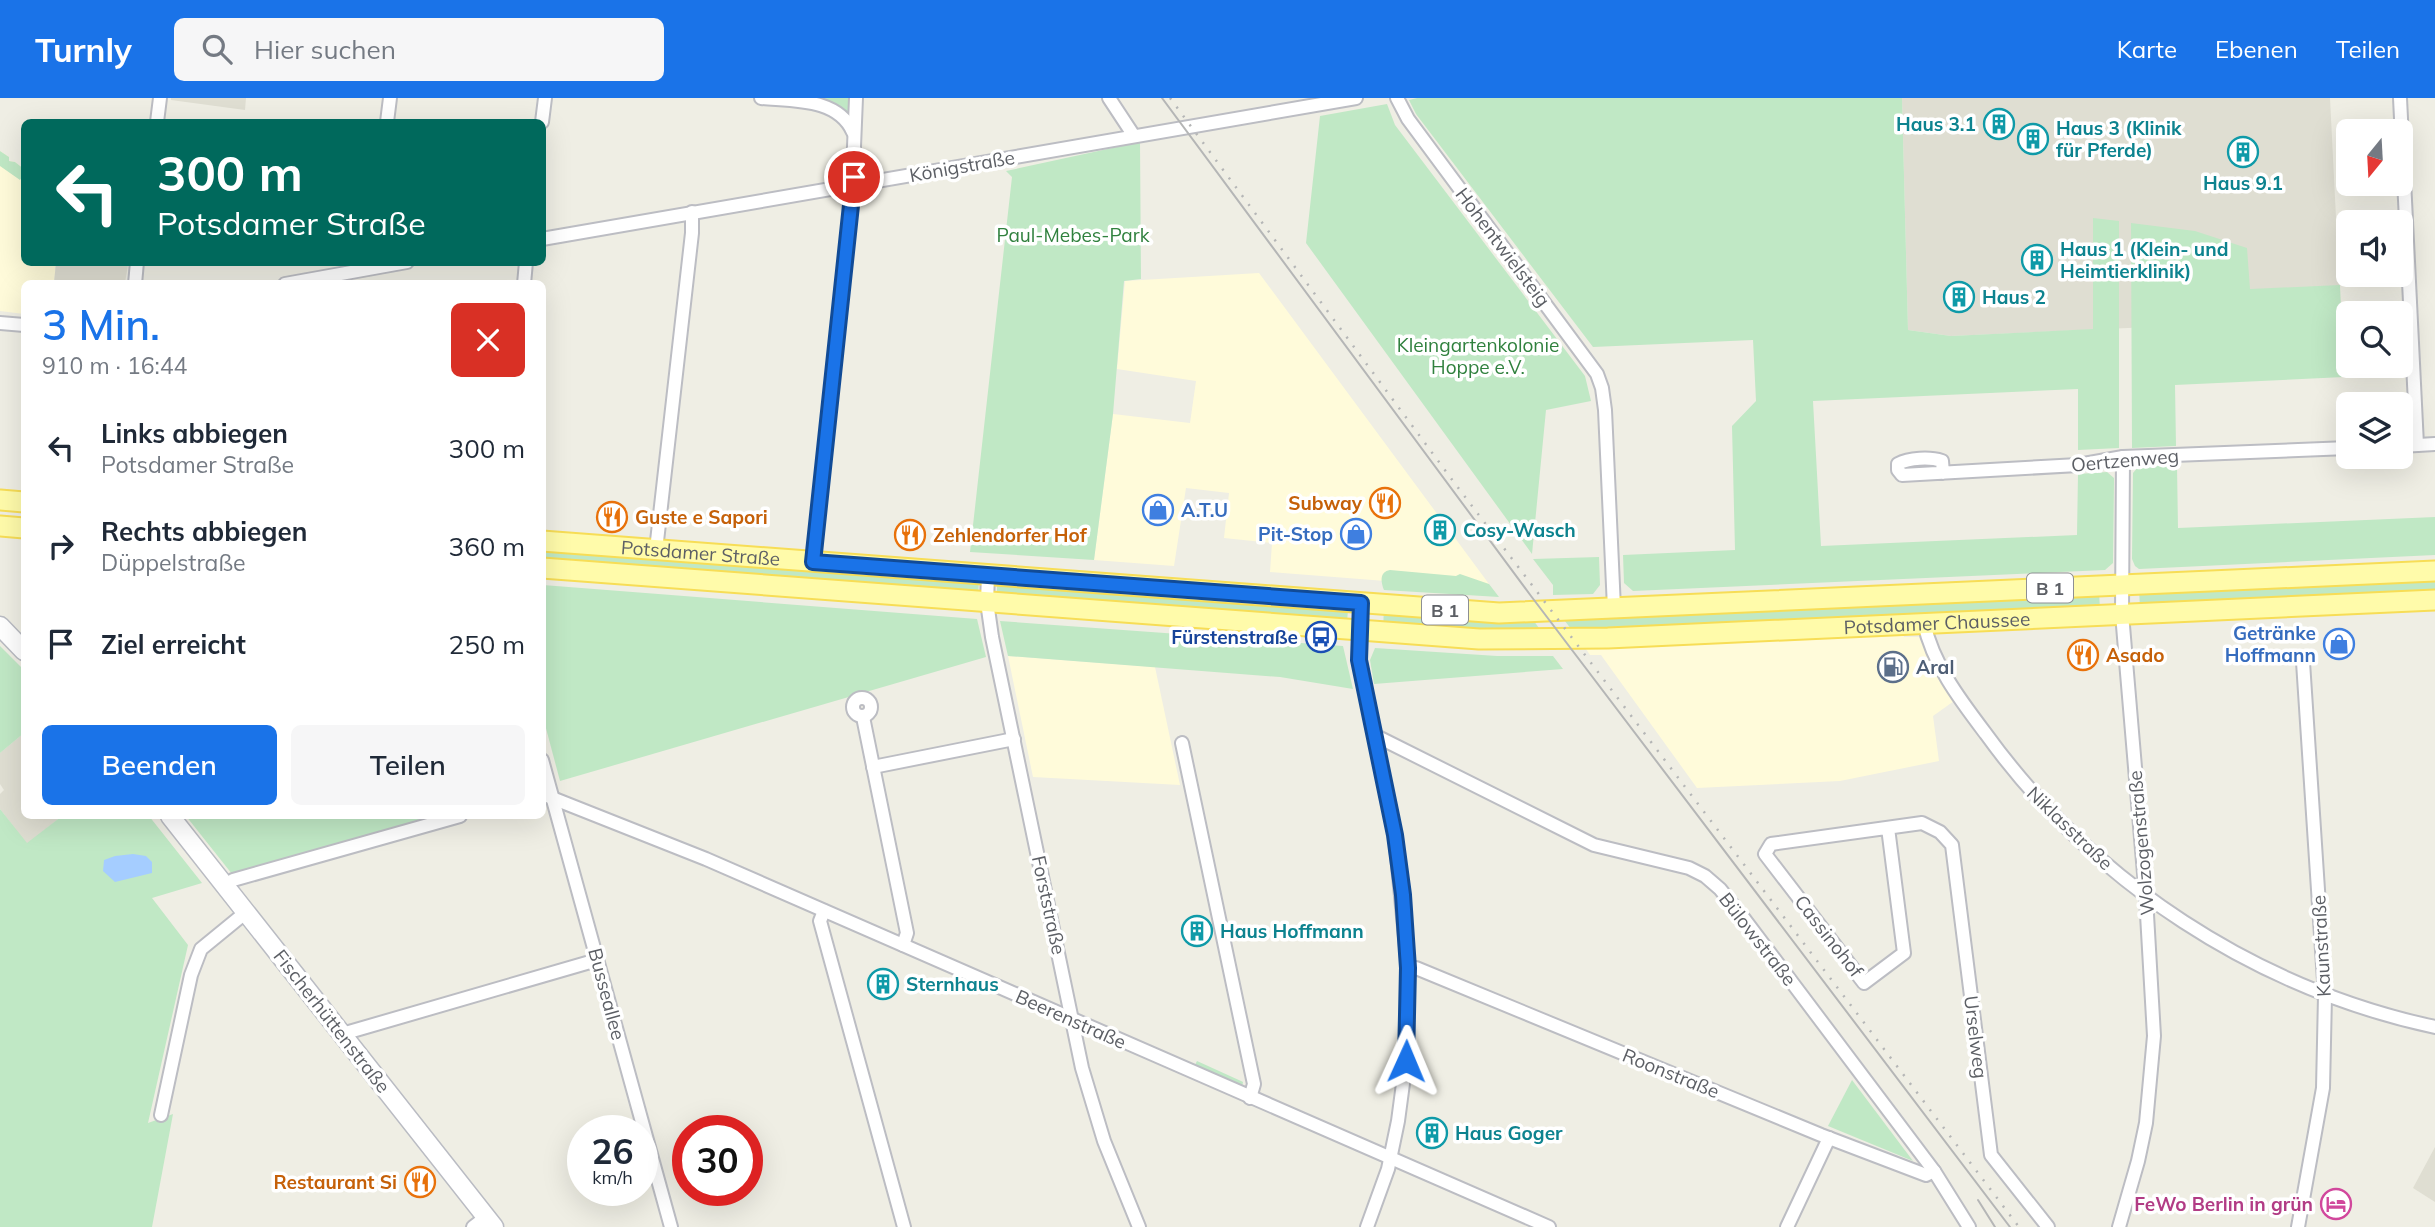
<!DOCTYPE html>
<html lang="de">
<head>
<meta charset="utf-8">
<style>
	body { margin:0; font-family:Mulish,sans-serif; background:#f6f6f7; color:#1f2937; height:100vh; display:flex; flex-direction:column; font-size:26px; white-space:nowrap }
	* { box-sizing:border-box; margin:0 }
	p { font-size:23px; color:#747a83 }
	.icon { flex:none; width:38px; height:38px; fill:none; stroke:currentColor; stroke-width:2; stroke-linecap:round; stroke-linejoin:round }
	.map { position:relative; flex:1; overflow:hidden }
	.details { position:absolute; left:21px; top:182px; width:525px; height:539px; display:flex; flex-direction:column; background:#fff; border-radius:10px; box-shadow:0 7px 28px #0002 }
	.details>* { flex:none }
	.top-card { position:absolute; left:21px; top:21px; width:525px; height:147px; border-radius:10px; box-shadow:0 7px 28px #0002; background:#00695c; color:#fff; overflow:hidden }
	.needle { width:46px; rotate:198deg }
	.fabs { position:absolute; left:2336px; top:21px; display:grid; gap:14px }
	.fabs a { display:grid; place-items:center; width:77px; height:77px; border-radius:10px; background:#fff; box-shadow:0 7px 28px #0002; font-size:35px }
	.speed { position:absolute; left:567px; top:1017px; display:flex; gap:14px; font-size:35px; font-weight:700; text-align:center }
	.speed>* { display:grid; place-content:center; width:91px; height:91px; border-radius:50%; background:#fff; box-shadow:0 7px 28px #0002; line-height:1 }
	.speed small { font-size:18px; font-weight:400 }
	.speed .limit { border:10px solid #d22; background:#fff; color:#111 }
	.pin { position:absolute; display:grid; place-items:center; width:60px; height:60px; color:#fff; margin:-30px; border:4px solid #fff; border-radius:50%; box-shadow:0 2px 7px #0007 }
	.me { position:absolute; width:77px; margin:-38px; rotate:1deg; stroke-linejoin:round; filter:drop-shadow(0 0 5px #0008) }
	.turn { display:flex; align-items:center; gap:24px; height:147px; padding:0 21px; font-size:32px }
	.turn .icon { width:91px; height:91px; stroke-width:2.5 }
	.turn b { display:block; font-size:49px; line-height:60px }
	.round { display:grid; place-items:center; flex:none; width:74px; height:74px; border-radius:10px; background:#f6f6f7 }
	.head { display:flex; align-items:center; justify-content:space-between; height:119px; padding:0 21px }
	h1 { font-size:42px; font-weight:600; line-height:52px; color:#1a73e8 }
	.button { display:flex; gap:14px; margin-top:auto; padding:14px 21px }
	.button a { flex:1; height:80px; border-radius:10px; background:#1a73e8; color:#fff; font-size:28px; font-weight:600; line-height:80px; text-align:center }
	.button a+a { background:#f6f6f7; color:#1f2937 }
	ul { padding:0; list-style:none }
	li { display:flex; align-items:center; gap:21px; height:98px; padding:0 21px }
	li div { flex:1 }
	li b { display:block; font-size:26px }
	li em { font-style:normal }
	header { display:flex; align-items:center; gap:42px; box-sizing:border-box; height:98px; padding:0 35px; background:#1a73e8; color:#fff }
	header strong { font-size:33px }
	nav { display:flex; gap:38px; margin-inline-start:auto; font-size:24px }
	.search { width:490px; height:63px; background:#f6f6f7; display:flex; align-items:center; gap:18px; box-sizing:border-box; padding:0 24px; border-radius:10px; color:#747a83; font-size:26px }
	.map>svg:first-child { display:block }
	.commercial { fill:#fffbda }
	.education { fill:#dfded2 }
	.green { fill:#c0e8c5 }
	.water { fill:#a5cdff }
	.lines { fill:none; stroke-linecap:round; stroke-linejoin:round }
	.street-casing { stroke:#bcbdc3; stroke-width:16 }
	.secondary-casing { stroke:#babcc3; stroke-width:21 }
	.primary-casing { stroke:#f7dd56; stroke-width:23 }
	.street { stroke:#fff; stroke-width:12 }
	.secondary { stroke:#fff; stroke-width:18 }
	.primary { stroke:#fffbaa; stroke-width:19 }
	.tram { stroke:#b5b6b6; stroke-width:2 }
	.rail { stroke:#b5b6b6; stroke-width:2.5; stroke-dasharray:2 9; stroke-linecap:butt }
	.route-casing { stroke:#114b97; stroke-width:18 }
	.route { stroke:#1a73e8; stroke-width:12 }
	.labels { text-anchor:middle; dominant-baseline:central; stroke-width:7; stroke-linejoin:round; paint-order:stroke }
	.shield { fill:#fff; stroke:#8d8f93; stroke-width:2 }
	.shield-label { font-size:18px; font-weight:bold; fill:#5c5f65 }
	.culture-label { font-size:19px; font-weight:bold; fill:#0d838f; stroke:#fff; text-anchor:start }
	.street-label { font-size:19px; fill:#5c5f65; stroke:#fff }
	.park-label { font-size:19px; fill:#30813e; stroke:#fff }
	.food-label { font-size:19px; font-weight:bold; fill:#c56008; stroke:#fff; text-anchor:start }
	.shop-label { font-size:19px; font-weight:bold; fill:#366cbe; stroke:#fff; text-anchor:end }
	.transit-label { font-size:19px; font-weight:bold; fill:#164399; stroke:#fff; text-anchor:end }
	.service-label { font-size:19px; font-weight:bold; fill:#4e5e75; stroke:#fff; text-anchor:start }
	.hotel-label { font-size:19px; font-weight:bold; fill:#b23c85; stroke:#fff; text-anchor:end }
</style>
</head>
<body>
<header>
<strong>Turnly</strong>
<div class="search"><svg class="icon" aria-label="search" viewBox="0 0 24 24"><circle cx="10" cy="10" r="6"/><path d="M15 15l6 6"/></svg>Hier suchen</div>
<nav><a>Karte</a><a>Ebenen</a><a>Teilen</a></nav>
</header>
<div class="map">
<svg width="2435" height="1129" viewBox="0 0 2435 1129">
	<rect width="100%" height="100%" fill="#efeee4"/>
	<g class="commercial">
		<path d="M0,53l9,6v4l6,1 9,7v93l32,1 -2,20 -30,1v30l-24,-3z"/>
		<path d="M1259,175l230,311h-65l-154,-12 2,-29 -48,-5 5,-45 -43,-5 -12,78 -80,-6 19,-146 77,9 6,-42 -79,-12 8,-88z"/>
		<path d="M1903,536l1,3h15l35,64 -21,15 6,45 -99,20 -143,7 -96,-133h-11l-6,-9z"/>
		<path d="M1008,558l147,11 25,118 -147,-8z"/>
	</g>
	<g class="education">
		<path d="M171,0h75l-1,12 -74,-10z"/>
		<path d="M1902,0h428l14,279 -171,-51 -222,10 -43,-6z"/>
		<path d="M104,165l24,2 -3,18h-71l2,-20z"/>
		<path d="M24,635v83h38l-35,28 -27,-35v-15l4,-4 -4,-6v-31z"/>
		<path d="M2435,1049v55l-22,-14z"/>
	</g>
	<g class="green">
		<path d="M818,0h33l-1,17 -11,-9z"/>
		<path d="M1417,0h485l6,232 43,6 142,-7v-111l26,3v227l-41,2v-61l-265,12 8,145 256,-11 1,-61 29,-2 7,6v5l-1,80 -8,7 -472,21 -9,-8 -1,-28 112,-5 -3,-124 24,-25 -3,-61 -160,7 -177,-233 -7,-14z"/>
		<path d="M1387,6l8,21 190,251 6,25 -45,9 -14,144 -226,-311 14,-127z"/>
		<path d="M1140,44l1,137 -17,2 -11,133 -19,146 -124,-8 42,-375 -6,-6z"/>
		<path d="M0,53l9,6v4l6,1 9,7v5l-4,6 -20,-14z"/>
		<path d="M2131,125l64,8 52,17 3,41 90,-4 4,92 -169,8 1,61 -44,2z"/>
		<path d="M2177,367l1,63 257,-11v38l-296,14 -4,-3 -3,-7 1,-86 5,-6z"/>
		<path d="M542,448l437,35 -1,14 -435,-32z"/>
		<path d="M1599,459l1,28 -7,9 -40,1v-10l-20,-26z"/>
		<path d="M1390,472l66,6 4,-2 29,10 10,13 -115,-7c-3,-8 -5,-18 6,-20z"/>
		<path d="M2435,478v19l-295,13 -1,-19z"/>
		<path d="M997,485l351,27 -1,12 -350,-26z"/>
		<path d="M543,487l434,34 9,38 -426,124 -17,-64z"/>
		<path d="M2099,493l1,20 -525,23 -14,-18z"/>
		<path d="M1384,512l147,7 13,18 -161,-8z"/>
		<path d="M1000,523l343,25 10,43 -73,-12 -272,-21z"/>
		<path d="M0,548l24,24v63l-24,20z"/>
		<path d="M1375,550l122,8h56l10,13 -189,15 -4,-24z"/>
		<path d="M0,711l27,34 35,-27h87l53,67 -50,15 36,47 -40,178 25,-9 -21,113h-152z"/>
		<path d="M186,718h253l-207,58z"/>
		<path d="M1197,963l44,20 2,1 -1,5 -48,-20z"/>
		<path d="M1852,982l61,81 -85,-35z"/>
	</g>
	<path class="water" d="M133,756l13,2 6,6v11l-37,9 -12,-11 1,-11 11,-4z"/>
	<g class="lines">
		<g class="street-casing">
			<g id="street">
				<path d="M761,0c33,3 77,0 92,34"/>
				<path d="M1109,0l25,38"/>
				<path d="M1397,0l11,21 189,255 5,14 3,22 9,198"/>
				<path d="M2400,0l17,347"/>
				<path d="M157,24l3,-24"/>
				<path d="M387,24l3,-24"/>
				<path d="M542,24l3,-24"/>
				<path d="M542,141l814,-141"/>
				<path d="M135,186l2,-22"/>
				<path d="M285,186l122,-22"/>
				<path d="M524,186l2,-22"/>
				<path d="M0,225l24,2"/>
				<path d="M2401,348l34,-2"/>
				<path d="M1943,375l-1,-12c-12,-4 -33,-3 -44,3v6l4,5 176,-10 45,-8 225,-9"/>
				<path d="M656,452l36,-317v-21"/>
				<path d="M813,464l39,-367 4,-97"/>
				<path d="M988,477l-1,27 5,35 90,431 22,73 35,86"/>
				<path d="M1361,505l-2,57 36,175 13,133 -2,93 -8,60 -10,48 -21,58"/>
				<path d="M1924,525c9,42 37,78 62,111 108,149 269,254 449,293"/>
				<circle cx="862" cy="609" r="9"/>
				<path d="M863,619l44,216 -4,12"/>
				<path d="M1376,638l218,109 95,23 16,8 15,13 25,31 189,251 35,56"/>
				<path d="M1182,645l72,341 -4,14"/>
				<path d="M542,662l129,467"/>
				<path d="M873,669l141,-28"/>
				<path d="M542,696l164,65 843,368"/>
				<path d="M1888,730l16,125 -40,30 -99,-129 6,-10 151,-21 18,9 12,13 39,310 57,72"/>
				<path d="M225,788l8,-6 227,-64"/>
				<path d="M824,813l-4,10 84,306"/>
				<path d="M1408,870h8l405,167 105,40 8,-4"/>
				<path d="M342,936l255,-74"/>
				<path d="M161,1017l30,-140 10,-26 44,-36"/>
				<path d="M473,1129l13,-10"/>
				<path d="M1787,1129l42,-89"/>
				<path d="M2119,1129l19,-66 8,-38 8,-87 -8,-139 -24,-283 1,-157"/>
				<path d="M2298,1129l25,-139 2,-92 -22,-334"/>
			</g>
		</g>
		<g class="secondary-casing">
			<g id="secondary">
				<path d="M0,528l24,25"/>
				<path d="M170,718l324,411"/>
			</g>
		</g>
		<g class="primary-casing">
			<g id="primary">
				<path d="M0,402l24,2"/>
				<path d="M0,428l24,2"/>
				<path id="s1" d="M542,443l957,72 936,-42"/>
				<path id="s2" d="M542,470l937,71 129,-1 827,-38"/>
			</g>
		</g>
		<use href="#street" class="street"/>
		<use href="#secondary" class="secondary"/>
		<use href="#primary" class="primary"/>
		<g class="tram">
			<path d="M1162,0l369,498 479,631"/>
			<path d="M1978,1102l17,27"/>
		</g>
		<path class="rail" d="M1170,0l283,383 566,746"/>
	</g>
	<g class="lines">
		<g class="route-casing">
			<path id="route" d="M854,79l-41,385 548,41 -2,57 36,175 8,60 5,73 -2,93"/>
		</g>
		<use href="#route" class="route"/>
	</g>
	<defs>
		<g id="building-ring" transform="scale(1.575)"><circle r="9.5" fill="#fff" stroke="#0f9aa8" stroke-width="1.5"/><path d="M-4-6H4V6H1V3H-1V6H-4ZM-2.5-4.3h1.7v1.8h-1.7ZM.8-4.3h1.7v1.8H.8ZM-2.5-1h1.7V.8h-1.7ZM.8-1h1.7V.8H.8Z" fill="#0f9aa8"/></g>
		<g id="restaurant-ring" transform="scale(1.575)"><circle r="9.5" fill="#fff" stroke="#e8710a" stroke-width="1.5"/><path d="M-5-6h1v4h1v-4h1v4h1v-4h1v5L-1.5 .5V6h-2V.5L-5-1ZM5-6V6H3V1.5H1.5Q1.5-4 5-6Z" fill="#e8710a"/></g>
		<g id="shop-ring" transform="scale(1.575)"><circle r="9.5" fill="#fff" stroke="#3f7fe0" stroke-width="1.5"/><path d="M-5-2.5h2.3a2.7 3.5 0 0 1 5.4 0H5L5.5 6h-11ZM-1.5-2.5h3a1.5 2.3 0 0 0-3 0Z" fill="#3f7fe0"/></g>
		<g id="bus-ring" transform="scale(1.575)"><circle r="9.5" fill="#fff" stroke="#1a4fb4" stroke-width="1.5"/><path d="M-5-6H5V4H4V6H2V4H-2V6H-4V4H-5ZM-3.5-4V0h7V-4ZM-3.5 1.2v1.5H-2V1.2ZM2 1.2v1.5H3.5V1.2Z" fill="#1a4fb4"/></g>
		<g id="fuel-ring" transform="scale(1.575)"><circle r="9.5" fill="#fff" stroke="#5c6f8a" stroke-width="1.5"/><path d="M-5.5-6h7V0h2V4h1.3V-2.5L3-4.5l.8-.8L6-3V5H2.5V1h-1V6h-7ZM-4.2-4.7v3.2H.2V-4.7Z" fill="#5c6f8a"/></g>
		<g id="hotel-ring" transform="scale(1.575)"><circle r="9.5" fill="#fff" stroke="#d1479c" stroke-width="1.5"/><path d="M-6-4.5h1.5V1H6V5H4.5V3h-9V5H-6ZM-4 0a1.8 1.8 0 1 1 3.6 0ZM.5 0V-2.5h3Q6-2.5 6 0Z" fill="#d1479c"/></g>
	</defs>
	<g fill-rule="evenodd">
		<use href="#building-ring" x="1999" y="26"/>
		<use href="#building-ring" x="2033" y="41"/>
		<use href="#building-ring" x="2243" y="54"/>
		<use href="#building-ring" x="2037" y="162"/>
		<use href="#building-ring" x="1959" y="199"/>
		<use href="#restaurant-ring" x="1385" y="405"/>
		<use href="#shop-ring" x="1158" y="412"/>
		<use href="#restaurant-ring" x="612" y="419"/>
		<use href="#building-ring" x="1440" y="432"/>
		<use href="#shop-ring" x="1356" y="436"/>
		<use href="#restaurant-ring" x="910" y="437"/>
		<use href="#bus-ring" x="1321" y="539"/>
		<use href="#shop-ring" x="2339" y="546"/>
		<use href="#restaurant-ring" x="2083" y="557"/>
		<use href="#fuel-ring" x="1893" y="569"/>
		<use href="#building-ring" x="1197" y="833"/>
		<use href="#building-ring" x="883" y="886"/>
		<use href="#building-ring" x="1432" y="1035"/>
		<use href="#restaurant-ring" x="420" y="1084"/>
		<use href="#hotel-ring" x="2336" y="1106"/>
	</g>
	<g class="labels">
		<g class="shield">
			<rect x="2027" y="475.5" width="46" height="29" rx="5"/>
			<rect x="1422" y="497.5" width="46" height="29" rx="5"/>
		</g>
		<g class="shield-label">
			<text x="2050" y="490">B 1</text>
			<text x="1445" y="512">B 1</text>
		</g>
		<g class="culture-label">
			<text x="1976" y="26" text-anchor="end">Haus 3.1</text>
			<text x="2056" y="30">Haus 3 (Klinik<tspan x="2056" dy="22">für Pferde)</tspan></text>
			<text x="2243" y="85" text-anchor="middle">Haus 9.1</text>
			<text x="2060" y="151">Haus 1 (Klein- und<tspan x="2060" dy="22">Heimtierklinik)</tspan></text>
			<text x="1982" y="199">Haus 2</text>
			<text x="1463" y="432">Cosy-Wasch</text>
			<text x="1220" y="833">Haus Hoffmann</text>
			<text x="906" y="886">Sternhaus</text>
			<text x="1455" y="1035">Haus Goger</text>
		</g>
		<g class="street-label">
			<text transform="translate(962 68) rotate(-10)">Königstraße</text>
			<text transform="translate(1503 149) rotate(53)">Hohentwielsteig</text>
			<text transform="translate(2125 362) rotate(-5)">Oertzenweg</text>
			<text stroke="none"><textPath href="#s1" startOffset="159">Potsdamer Straße</textPath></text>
			<text stroke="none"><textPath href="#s2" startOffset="1398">Potsdamer Chaussee</textPath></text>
			<text transform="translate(2070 730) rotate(44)">Niklasstraße</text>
			<text transform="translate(2141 745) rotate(-95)">Wolzogenstraße</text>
			<text transform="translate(1049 807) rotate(78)">Forststraße</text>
			<text transform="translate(1829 838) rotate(52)">Cassinohof</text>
			<text transform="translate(1758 841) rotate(52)">Bülowstraße</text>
			<text transform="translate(2321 848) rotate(-93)">Kaunstraße</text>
			<text transform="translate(607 896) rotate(75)">Busseallee</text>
			<text transform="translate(1071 921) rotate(24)">Beerenstraße</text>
			<text transform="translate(332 923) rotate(52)">Fischerhüttenstraße</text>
			<text transform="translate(1976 939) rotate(83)">Urselweg</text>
			<text transform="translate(1671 975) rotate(22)">Roonstraße</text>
		</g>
		<g class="park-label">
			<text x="1073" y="137">Paul-Mebes-Park</text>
			<text x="1478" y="247">Kleingartenkolonie<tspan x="1478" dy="22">Hoppe e.V.</tspan></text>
		</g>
		<g class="food-label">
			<text x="1362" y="405" text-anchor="end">Subway</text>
			<text x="635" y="419">Guste e Sapori</text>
			<text x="933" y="437">Zehlendorfer Hof</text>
			<text x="2106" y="557">Asado</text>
			<text x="397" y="1084" text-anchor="end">Restaurant Si</text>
		</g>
		<g class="shop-label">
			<text x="1181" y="412" text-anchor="start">A.T.U</text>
			<text x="1333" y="436">Pit-Stop</text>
			<text x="2316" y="535">Getränke<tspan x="2316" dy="22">Hoffmann</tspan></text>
		</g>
		<g class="transit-label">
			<text x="1298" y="539">Fürstenstraße</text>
		</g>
		<g class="service-label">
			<text x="1916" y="569">Aral</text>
		</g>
		<g class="hotel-label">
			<text x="2313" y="1106">FeWo Berlin in grün</text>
		</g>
	</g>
</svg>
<div class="fabs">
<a><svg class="needle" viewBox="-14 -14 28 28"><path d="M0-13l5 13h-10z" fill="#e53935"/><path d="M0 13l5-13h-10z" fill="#747a83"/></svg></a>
<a><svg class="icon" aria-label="sound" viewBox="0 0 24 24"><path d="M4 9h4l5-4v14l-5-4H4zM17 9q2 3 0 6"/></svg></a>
<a><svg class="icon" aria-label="search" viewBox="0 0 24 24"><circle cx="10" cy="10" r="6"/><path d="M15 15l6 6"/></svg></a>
<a><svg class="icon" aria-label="layers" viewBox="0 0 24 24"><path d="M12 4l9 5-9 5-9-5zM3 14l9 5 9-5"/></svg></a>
</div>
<div class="speed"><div>26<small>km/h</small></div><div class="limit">30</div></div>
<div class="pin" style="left:854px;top:79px;background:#d93025"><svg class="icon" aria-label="arrive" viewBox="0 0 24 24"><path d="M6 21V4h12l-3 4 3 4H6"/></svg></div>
<svg class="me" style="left:1406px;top:963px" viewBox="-20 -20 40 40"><path d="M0-17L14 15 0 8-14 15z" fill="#1a73e8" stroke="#fff" stroke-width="4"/></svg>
<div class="top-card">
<div class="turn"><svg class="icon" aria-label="left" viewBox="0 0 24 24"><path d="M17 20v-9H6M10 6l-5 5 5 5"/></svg><div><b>300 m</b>Potsdamer Straße</div></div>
</div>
<section class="details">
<div class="head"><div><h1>3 Min.</h1><p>910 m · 16:44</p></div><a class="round" style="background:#d93025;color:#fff"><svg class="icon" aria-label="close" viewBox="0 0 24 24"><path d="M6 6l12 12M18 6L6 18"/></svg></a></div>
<ul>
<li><svg class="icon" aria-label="left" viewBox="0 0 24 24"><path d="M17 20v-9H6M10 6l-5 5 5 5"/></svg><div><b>Links abbiegen</b><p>Potsdamer Straße</p></div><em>300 m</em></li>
<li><svg class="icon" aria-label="right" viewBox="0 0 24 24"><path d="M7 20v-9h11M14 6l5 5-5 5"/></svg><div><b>Rechts abbiegen</b><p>Düppelstraße</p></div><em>360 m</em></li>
<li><svg class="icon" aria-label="arrive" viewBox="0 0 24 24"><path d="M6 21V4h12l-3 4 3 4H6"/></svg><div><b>Ziel erreicht</b></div><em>250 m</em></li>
</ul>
<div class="button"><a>Beenden</a><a>Teilen</a></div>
</section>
</div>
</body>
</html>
